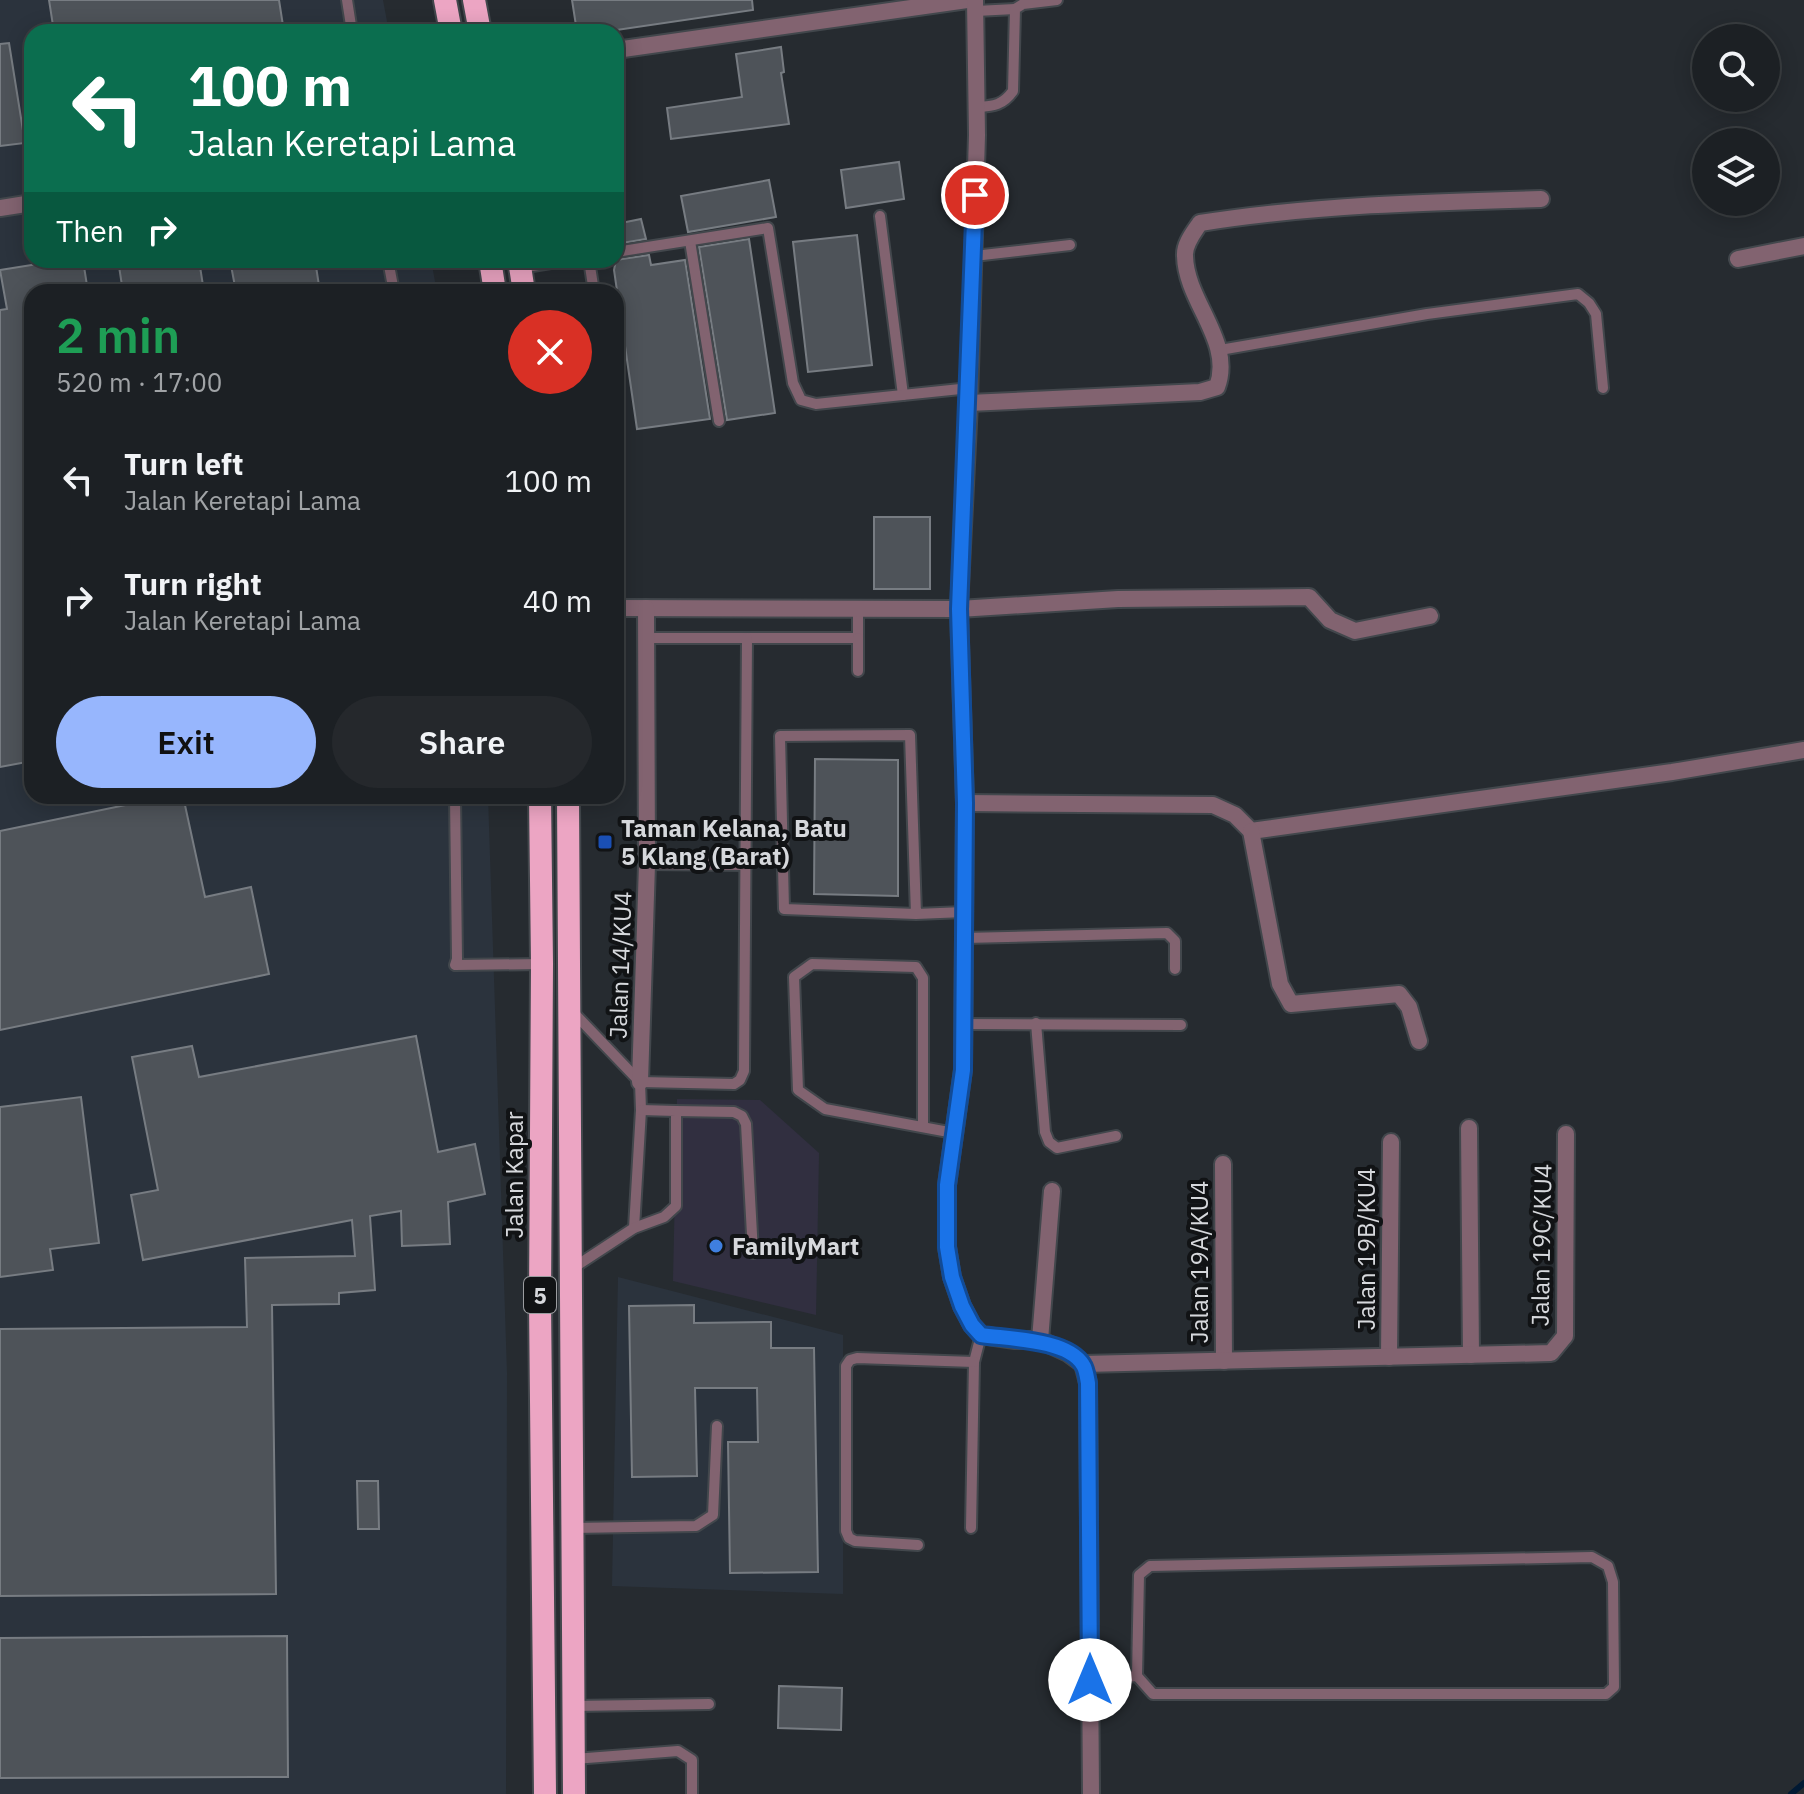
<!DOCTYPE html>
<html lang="en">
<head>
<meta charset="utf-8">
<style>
	body { margin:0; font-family:"IBM Plex Sans",sans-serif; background:#25282c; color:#f1f3f6; height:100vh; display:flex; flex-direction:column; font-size:30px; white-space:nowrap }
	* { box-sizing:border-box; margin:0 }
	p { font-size:26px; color:#a0a3a6 }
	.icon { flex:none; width:44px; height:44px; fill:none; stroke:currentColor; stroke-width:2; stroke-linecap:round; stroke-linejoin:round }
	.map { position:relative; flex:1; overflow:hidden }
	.details { position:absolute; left:24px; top:284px; width:600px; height:520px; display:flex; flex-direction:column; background:#1c2024; border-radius:24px; box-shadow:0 4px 20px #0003,0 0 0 2px #3a3e41 }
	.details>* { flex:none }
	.guide { position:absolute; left:24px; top:24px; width:600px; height:244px; border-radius:24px; box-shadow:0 4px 20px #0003,0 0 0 2px #3a3e41; background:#0b6e4f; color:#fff; overflow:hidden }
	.controls { position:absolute; left:1692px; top:24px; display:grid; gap:16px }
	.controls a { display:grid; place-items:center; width:88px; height:88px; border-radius:50%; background:#1c2024; box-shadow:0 4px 20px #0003,0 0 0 2px #3a3e41; font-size:40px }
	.pin { position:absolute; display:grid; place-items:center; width:68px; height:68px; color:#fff; margin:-34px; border:4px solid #fff; border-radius:50%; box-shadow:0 2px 8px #0007 }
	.me { position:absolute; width:88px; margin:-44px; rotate:0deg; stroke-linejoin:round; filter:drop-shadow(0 0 6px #0008) }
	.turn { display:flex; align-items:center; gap:28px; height:168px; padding:0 32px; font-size:36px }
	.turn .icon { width:104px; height:104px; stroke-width:2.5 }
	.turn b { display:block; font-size:56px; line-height:68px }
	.then { display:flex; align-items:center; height:76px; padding:0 32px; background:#0003; gap:16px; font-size:30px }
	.round { display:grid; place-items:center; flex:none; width:84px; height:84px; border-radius:42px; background:#25282c }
	.head { display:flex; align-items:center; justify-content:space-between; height:136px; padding:0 32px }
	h1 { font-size:48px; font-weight:600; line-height:60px; color:#1e9e55 }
	.cta { display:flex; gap:16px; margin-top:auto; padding:16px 32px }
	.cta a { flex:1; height:92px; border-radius:48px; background:#97b6fd; color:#111; font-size:32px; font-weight:600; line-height:92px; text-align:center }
	.cta a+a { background:#25282c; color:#f1f3f6 }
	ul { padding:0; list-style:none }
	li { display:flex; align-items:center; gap:24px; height:120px; padding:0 32px }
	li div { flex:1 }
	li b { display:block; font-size:30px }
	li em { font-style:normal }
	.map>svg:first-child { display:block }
	.commercial { fill:#312f40 }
	.built { fill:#2b333d }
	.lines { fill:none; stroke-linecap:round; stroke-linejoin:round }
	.stream { stroke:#011933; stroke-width:6 }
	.building { fill:#4e5359; stroke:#777c82; stroke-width:2 }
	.service-casing { stroke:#42474c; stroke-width:14 }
	.minor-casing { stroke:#42474c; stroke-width:20 }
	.tertiary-casing { stroke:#42474c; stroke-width:20 }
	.trunk-casing { stroke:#42474c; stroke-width:26 }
	.service { stroke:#826370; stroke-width:10 }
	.minor { stroke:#826370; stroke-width:16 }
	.tertiary { stroke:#826370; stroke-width:16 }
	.trunk { stroke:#eca5c3; stroke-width:22 }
	.route-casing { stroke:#114b97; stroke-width:20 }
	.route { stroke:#1a73e8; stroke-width:14 }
	.transit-dot { fill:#1a4fb4; stroke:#111315; stroke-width:3 }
	.shop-dot { fill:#3f7fe0; stroke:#111315; stroke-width:3 }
	.labels { text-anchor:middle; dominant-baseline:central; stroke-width:8; stroke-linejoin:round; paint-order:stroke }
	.shield { fill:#111315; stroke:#9b9da0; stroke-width:2 }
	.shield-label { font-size:22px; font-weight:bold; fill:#d6d8dc }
	.poi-label { font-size:24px; font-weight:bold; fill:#d6d8dc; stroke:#111315; text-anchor:start }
	.street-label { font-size:24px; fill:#d6d8dc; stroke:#111315 }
</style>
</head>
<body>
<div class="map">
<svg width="1804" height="1794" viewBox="0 0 1804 1794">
	<rect width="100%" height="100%" fill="#262b30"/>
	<path class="commercial" d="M677,1099l83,1 59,53 -3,162 -143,-34z"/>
	<g class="built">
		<path d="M0,0h383l6,32h-357v228h399l6,32h-405v504h456l19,577 -1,421h-506z"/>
		<path d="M618,1277l225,58v259l-231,-8z"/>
	</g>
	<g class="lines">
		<path class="stream" d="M1791,1794l13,-11"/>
	</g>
	<g class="building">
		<path d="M49,0h230l5,32h-230z"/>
		<path d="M572,0h180l1,10 -150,22h-26z"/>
		<path d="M9,43l16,100 -25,3v-102z"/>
		<path d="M781,47l3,25 -3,1 8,51 -118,15 -4,-31 75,-11 -6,-43z"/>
		<path d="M899,162l5,37 -58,9 -5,-38z"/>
		<path d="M769,180l7,37 -88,15 -7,-36z"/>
		<path d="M641,219l5,20 -30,5v-20z"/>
		<path d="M857,235l15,130 -64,7 -15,-130z"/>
		<path d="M749,239l26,174 -48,7 -28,-173z"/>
		<path d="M649,255l2,10 34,-5 25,159 -73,10 -23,-159 2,-10z"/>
		<path d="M63,260h20l5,32h-56v469l-32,6v-457l7,-1 -7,-39z"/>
		<path d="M118,260h81l5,32h-81z"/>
		<path d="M230,260h85l5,32h-84z"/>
		<rect x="874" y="517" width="56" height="72"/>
		<path d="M815,759l83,1v136l-84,-2z"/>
		<path d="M169,796h14l22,101 46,-10 18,87 -269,56v-199z"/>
		<path d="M416,1036l22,116 37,-8 10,50 -37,8 2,42 -48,2 -1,-35 -31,5 5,74 -36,3v11l-67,1 4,289 -276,2v-267l247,-2 -2,-69 110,-2 -3,-36 -209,40 -12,-65 27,-5 -26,-133 60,-11 7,31z"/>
		<path d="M81,1097l18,146 -49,6 3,21 -53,7v-170z"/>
		<path d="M694,1305v18l77,-1v26h43l4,224 -88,1 -2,-131h30l-1,-54h-62l2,88 -65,1 -3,-171z"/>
		<path d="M357,1481h21l1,48h-21z"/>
		<path d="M287,1636l1,141 -288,1v-140z"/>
		<path d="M779,1686l63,2 -1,42 -63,-2z"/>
	</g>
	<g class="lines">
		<g class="service-casing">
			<g id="service">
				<path d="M347,0l5,32"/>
				<path d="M976,11l39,-2"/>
				<path d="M978,107c16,-1 25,-2 35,-16l2,-82 8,-5 34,-4"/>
				<path d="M880,216l23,179"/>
				<path d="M690,241l29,180"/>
				<path d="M616,252l152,-24 25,155 8,17 15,4 154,-16"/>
				<path d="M974,256l96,-11"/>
				<path d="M388,260l6,32"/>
				<path d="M589,260l5,32"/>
				<path d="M520,268l49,-8"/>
				<path d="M1220,350l207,-36 151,-20 11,9 7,11 7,74"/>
				<path d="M646,638h212v-30"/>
				<path d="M858,671v-33"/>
				<path d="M455,796l2,163 -2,6 87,-1"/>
				<path d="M647,864l100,1"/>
				<path d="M916,914l-6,-179 -130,1 4,173 132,5 48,-2"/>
				<path d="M964,938l203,-5 8,8v28"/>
				<path d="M572,1011l68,71 1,28 -7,118"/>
				<path d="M1036,1023l9,109 4,10 8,6 59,-12"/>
				<path d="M963,1024l218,1"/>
				<path d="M640,1082l94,2 6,-4 4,-9 3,-433"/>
				<path d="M676,1111l58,1 8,4 4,8 7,129"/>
				<path d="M923,1127v-149l-7,-11 -104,-3 -18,13 4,113 27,19 129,24"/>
				<path d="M570,1270l64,-42 30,-11 12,-11v-95l-35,-1"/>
				<path d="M572,1528l124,-2 17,-11 4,-89"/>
				<path d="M971,1528l3,-166 7,-27"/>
				<path d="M918,1545l-63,-4 -6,-3 -3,-7v-165l4,-6 7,-2 117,4"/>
				<path d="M1592,1557l16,9 5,16 1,105 -8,7h-453l-16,-18 2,-101 11,-9z"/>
				<path d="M1090,1680l47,-4"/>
				<path d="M573,1706l136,-2"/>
				<path d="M574,1759l104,-8 14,9v34"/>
			</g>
		</g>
		<g class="minor-casing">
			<g id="minor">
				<path d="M616,50l351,-50"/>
				<path d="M0,208l32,-5"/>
				<path d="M1738,259l66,-13"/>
				<path d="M969,403l231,-11 17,-5c17,-46 -31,-85 -32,-131 -1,-12 9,-24 15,-33 113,-18 227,-21 341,-24"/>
				<path d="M616,608l343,1 159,-10 191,-2 21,23 25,11 75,-15"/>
				<path d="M965,803l248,2 22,10 16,16 421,-59 132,-22"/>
				<path d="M1251,831l29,153 11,20 108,-10 10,13 10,34"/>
				<path d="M640,1082l7,-218 -1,-256"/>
				<path d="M1469,1128l2,227"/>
				<path d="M1223,1164l1,197"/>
				<path d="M1040,1340l12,-149"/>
				<path d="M1389,1357l2,-215"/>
				<path d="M1083,1364l468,-11 14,-17 1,-202"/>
			</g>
		</g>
		<g class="tertiary-casing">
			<path id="tertiary" d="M975,0l2,135 -8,268 -10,206 6,194 -2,267 -16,115v62l5,30 10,29 10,19 9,10 34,5h25l28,13 15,11 5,19 3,411"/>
		</g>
		<g class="trunk-casing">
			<g id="trunk">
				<path d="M445,0l6,32"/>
				<path d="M474,0l6,32"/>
				<path d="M490,260l5,32"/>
				<path d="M519,260l5,32"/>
				<path d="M540,796l2,168 -2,338 5,492"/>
				<path d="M568,796l6,998"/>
			</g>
		</g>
		<use href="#service" class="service"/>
		<use href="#minor" class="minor"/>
		<use href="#tertiary" class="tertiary"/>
		<use href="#trunk" class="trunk"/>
	</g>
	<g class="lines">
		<g class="route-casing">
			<path id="route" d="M975,195l-16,414 6,194 -2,267 -16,115v62l5,30 10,29 10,19 9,10c27,4 87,4 102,30 3,4 4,13 5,18l2,297"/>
		</g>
		<use href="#route" class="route"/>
	</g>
	<rect class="transit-dot" x="597" y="834" width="16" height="16" rx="4"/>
	<circle class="shop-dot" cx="716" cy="1246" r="8"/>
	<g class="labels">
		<rect class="shield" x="524" y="1277" width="32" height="36" rx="6"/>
		<g class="shield-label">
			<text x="540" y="1295">5</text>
		</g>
		<g class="poi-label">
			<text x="621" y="828">Taman Kelana, Batu<tspan x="621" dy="28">5 Klang (Barat)</tspan></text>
			<text x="732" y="1246">FamilyMart</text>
		</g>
		<g class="street-label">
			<text transform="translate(620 965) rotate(-88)">Jalan 14/KU4</text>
			<text transform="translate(514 1175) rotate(-90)">Jalan Kapar</text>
			<text transform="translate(1541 1245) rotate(-89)">Jalan 19C/KU4</text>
			<text transform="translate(1366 1249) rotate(-90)">Jalan 19B/KU4</text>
			<text transform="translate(1199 1262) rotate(-90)">Jalan 19A/KU4</text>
		</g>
	</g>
</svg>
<div class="controls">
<a><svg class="icon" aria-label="search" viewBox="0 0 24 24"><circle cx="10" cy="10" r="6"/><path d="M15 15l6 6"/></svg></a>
<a><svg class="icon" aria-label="layers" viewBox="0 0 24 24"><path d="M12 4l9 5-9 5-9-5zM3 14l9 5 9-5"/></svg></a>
</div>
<div class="pin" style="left:975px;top:195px;background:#d93025"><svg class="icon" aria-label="arrive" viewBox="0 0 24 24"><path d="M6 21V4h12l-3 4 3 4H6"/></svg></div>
<svg class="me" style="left:1090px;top:1680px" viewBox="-20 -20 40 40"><circle r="19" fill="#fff"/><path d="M0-13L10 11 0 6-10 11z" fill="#1a73e8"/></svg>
<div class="guide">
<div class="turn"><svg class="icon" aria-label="left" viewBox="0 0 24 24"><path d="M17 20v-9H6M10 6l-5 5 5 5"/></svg><div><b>100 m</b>Jalan Keretapi Lama</div></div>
<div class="then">Then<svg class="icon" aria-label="right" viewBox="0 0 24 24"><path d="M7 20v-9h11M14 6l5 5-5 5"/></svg></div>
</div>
<section class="details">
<div class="head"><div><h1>2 min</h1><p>520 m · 17:00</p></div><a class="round" style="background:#d93025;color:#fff"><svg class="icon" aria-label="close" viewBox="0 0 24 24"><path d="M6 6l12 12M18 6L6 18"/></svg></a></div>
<ul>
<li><svg class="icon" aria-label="left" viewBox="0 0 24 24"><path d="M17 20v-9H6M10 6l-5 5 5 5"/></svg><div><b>Turn left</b><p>Jalan Keretapi Lama</p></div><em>100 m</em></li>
<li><svg class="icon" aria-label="right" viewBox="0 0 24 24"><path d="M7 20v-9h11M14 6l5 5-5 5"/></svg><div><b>Turn right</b><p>Jalan Keretapi Lama</p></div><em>40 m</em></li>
</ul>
<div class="cta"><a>Exit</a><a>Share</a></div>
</section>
</div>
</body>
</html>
